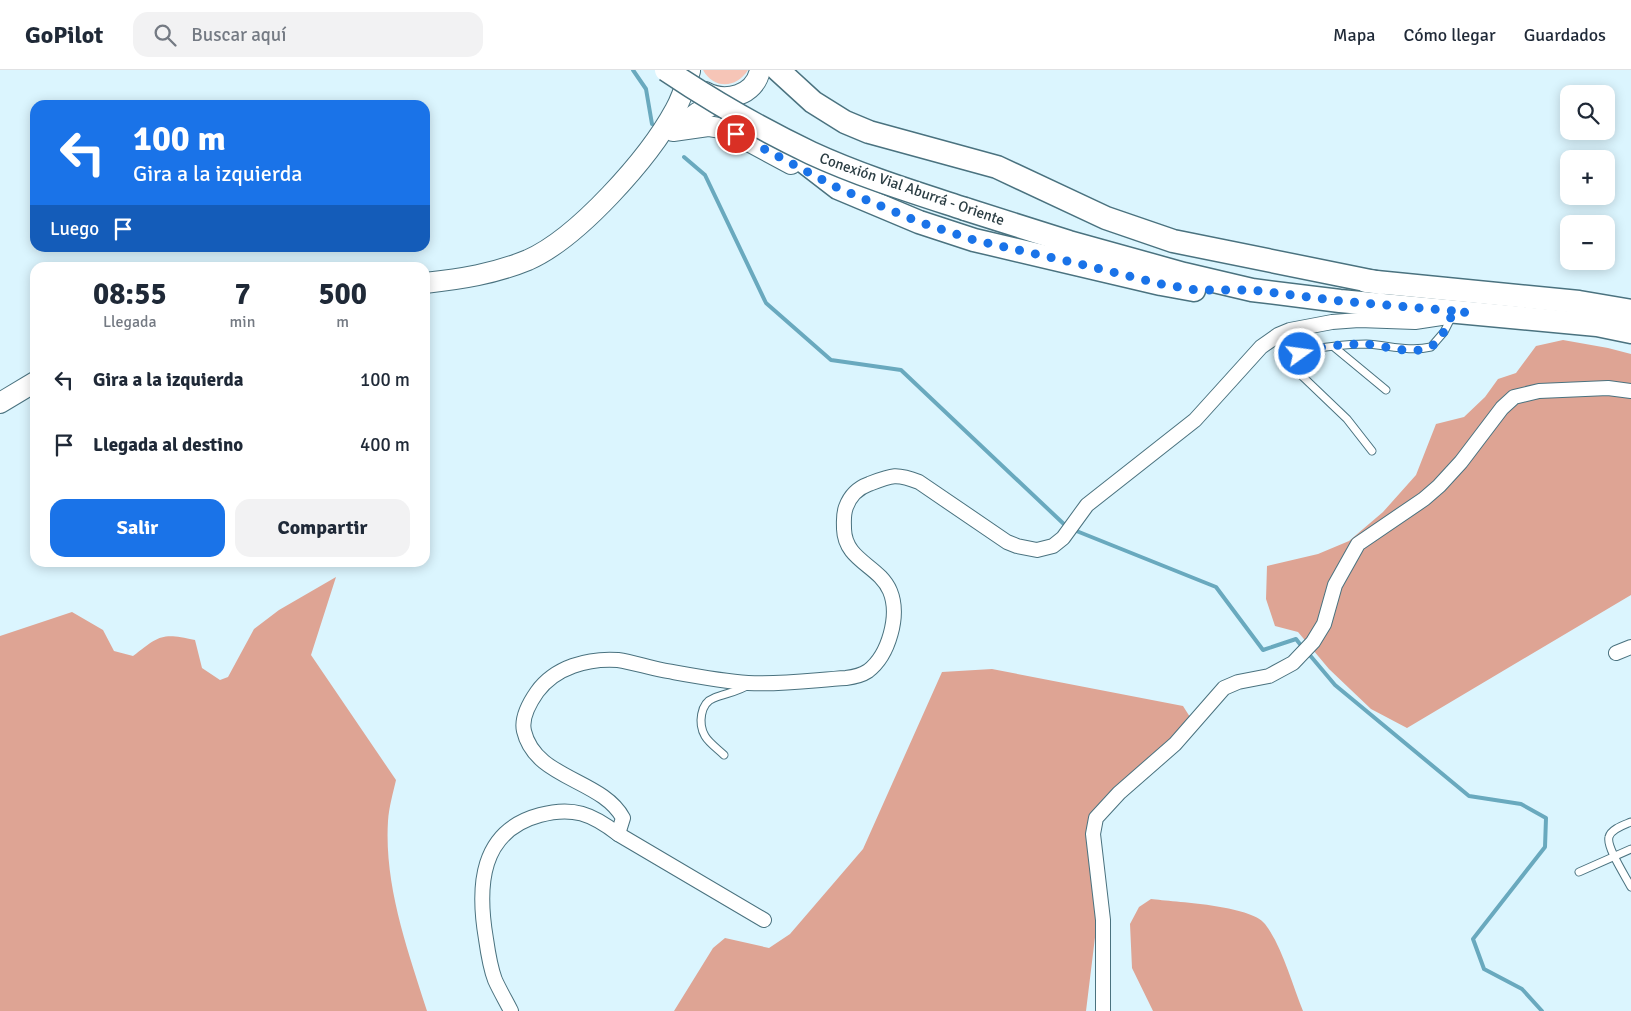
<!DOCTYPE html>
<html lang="es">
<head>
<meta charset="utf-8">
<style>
	body { margin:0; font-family:Signika,sans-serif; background:#f2f2f3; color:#1f2937; height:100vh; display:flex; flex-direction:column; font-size:19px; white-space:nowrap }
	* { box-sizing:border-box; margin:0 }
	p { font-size:16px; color:#747a83 }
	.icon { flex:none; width:28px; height:28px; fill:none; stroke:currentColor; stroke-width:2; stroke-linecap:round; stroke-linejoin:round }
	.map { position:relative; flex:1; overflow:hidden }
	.sheet { position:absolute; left:30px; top:192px; width:400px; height:305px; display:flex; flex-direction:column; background:#fff; border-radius:15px; box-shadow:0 2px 12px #0003 }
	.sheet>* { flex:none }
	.guide { position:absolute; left:30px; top:30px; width:400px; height:152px; border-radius:15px; box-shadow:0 2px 12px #0003; background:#1a73e8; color:#fff; overflow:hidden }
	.fabs { position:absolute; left:1560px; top:15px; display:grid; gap:10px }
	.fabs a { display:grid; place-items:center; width:55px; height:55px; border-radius:10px; background:#fff; box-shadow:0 2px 12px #0003; font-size:25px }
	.pin { position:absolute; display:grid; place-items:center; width:42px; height:42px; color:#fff; margin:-21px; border:2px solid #fff; border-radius:50%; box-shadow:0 1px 5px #0007 }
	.me { position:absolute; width:55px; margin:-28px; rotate:76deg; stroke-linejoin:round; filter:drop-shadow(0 0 4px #0008) }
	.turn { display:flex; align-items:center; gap:18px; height:105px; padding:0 20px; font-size:22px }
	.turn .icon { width:65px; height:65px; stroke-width:2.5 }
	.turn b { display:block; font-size:35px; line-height:42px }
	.then { display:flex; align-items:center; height:48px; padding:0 20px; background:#0003; gap:10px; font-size:19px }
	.eta { display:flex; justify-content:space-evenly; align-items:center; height:85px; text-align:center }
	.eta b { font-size:30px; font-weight:800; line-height:35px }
	.primary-button { display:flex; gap:10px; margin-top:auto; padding:10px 20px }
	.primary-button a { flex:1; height:58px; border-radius:15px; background:#1a73e8; color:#fff; font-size:20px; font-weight:800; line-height:58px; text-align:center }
	.primary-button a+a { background:#f2f2f3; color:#1f2937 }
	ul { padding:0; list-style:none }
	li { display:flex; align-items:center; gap:15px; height:65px; padding:0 20px }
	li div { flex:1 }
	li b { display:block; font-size:19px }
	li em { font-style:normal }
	header { display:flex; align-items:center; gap:30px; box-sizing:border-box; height:70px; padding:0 25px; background:#fff; border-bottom:1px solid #e0e1e3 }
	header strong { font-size:24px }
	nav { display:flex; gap:28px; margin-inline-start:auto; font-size:18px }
	.search { width:350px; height:45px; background:#f2f2f3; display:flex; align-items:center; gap:12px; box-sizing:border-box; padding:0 18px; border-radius:15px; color:#747a83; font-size:19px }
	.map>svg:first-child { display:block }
	.green { fill:#f6c5b7 }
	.forest { fill:#dea494 }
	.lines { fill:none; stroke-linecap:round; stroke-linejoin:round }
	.stream { stroke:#69a9be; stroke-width:4 }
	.lane-casing { stroke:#4a727f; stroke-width:9 }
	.street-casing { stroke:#4a727f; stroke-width:16 }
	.secondary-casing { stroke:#4a727f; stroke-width:22 }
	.primary-casing { stroke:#4a727f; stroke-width:25 }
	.lane { stroke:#fff; stroke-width:7 }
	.street { stroke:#fff; stroke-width:14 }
	.secondary { stroke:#fff; stroke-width:20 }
	.primary { stroke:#fff; stroke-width:22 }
	.primary-bridge-casing { stroke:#4a727f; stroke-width:25; stroke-linecap:butt }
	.primary-bridge { stroke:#fff; stroke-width:22 }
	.route { stroke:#1a73e8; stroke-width:9; stroke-dasharray:0 16.2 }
	.labels { text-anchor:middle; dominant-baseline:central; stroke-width:5; stroke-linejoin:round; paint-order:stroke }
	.street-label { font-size:15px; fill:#2b3d43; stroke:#fff }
</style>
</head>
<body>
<header>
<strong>GoPilot</strong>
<div class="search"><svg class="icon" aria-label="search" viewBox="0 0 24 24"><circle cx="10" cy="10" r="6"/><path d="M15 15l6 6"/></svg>Buscar aquí</div>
<nav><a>Mapa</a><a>Cómo llegar</a><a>Guardados</a></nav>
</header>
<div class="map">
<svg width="1631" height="941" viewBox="0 0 1631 941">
	<rect width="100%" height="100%" fill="#dbf5fe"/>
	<path class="green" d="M703,0h45c-11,18 -34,20 -45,0z"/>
	<g class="forest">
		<path d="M1563,270l45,8 23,6v241l-224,133 -36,-19 -42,-40 -31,-37 -23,-6 -9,-27 1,-33 51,-12 31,-13 34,-29 33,-37 20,-51 28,-7 21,-20 13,-18 18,-6 20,-27z"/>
		<path d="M336,507l-25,78 85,125c-3,13 -7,27 -8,41 -4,65 20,130 39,190h-427v-375l72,-24 31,18 11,21 19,5c26,-20 28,-24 62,-16l7,28 18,12 8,-3 26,-48 25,-19z"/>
		<path d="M992,599l191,37 7,11 -8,13 -79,69 -13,20 7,102 -11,90h-412l39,-63 12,-10 44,10 21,-14 73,-85 79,-177z"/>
		<path d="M1151,829c23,3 100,6 114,25 17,22 27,60 38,87h-150l-21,-43 -2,-44 9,-17z"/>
	</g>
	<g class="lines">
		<g class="stream">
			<path d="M633,0l13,19 6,35"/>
			<path d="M684,87l21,18 61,128 65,57 70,10 166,157"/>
			<path d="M1074,460l142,57 47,63 33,-11 7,9"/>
			<path d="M1308,583l27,32 134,111 52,8 25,14 -1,29 -72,92 11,30 38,20 20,22"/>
		</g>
		<g class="lane-casing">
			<g id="lane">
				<path d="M1334,277l52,43"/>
				<path d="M1372,381l-25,-32 -46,-44 -6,-7c1,-5 2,-11 6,-14 8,-7 53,-10 65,-10 22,1 42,8 65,3l13,-15 8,-16"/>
				<path d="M724,685c-6,-6 -15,-12 -19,-19 -7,-12 -5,-33 9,-38 12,-5 24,-6 36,-14"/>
				<path d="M1631,752c-7,3 -20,7 -22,15 -3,10 17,40 22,50"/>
				<path d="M1579,802l52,-23"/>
			</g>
		</g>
		<g class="street-casing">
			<g id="street">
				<path d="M1616,583l15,-6"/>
				<path d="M618,764l5,-16c-21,-39 -88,-39 -99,-87 -3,-13 6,-29 13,-39 18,-25 51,-34 81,-32 14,2 29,7 44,10 28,5 58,11 86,13 33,2 66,-3 98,-5 8,-1 16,-3 22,-7 21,-16 32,-56 22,-80 -11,-26 -45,-30 -46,-62 0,-8 -1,-14 2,-22 4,-11 12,-19 23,-23 23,-9 27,-11 50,-2l88,60 10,4 20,4 16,-4 10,-8 24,-33 108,-85 66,-73 17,-12 12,-5 42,-8 27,-2 56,2 33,-5"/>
				<path d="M511,941c-5,-10 -11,-20 -16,-31 -5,-13 -7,-27 -9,-41 -9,-53 -6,-108 54,-124 33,-9 52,-1 78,19l146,86"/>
				<path d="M1103,941v-91l-10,-86 3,-16 23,-25 56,-49 49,-56 14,-6 31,-6 24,-13 20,-21 11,-18 11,-39 23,-41 66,-45 15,-13 22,-24 41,-54 12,-11 25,-6 69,-3 23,3"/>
			</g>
		</g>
		<g class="secondary-casing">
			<g id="secondary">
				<path d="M705,22c20,11 50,4 55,-22"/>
				<path d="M674,60l23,-17 29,-15"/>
				<path d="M673,61l35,-5 18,3 65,35"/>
				<path d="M425,213c36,-4 69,-9 103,-23 50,-22 121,-102 147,-150 7,-12 11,-26 15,-39"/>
				<path d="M0,333l35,-21"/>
			</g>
		</g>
		<g class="primary-casing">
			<g id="primary">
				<path d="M778,0l35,32 32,20 24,10 128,35 109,51 67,23 207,42"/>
				<path d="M779,77l24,14 35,27 81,34 55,18 187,44 33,6"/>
				<path d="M965,139l104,33 115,32 68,16 88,11 257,24 34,7"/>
				<path d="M1366,211l213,21 52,9"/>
			</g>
		</g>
		<use href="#lane" class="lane"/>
		<use href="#street" class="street"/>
		<use href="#secondary" class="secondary"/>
		<use href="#primary" class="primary"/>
		<g class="primary-bridge-casing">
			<path id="primary-bridge" d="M666,0c46,31 95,59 145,83 50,23 102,39 154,56"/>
		</g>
		<use href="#primary-bridge" class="primary-bridge"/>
	</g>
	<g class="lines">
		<path class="route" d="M736,64l102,54 81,34 55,18 106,24 81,20 35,6h56l88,11 126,11 -14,3c-5,10 -11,27 -22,32 -20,9 -45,-2 -65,-3 -16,0 -52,2 -65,10"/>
	</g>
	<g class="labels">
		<g class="street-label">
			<text transform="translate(912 119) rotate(19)">Conexión Vial Aburrá - Oriente</text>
		</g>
	</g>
</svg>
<div class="fabs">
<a><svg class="icon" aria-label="search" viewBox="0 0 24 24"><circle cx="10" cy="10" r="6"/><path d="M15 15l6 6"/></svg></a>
<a>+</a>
<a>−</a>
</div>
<div class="pin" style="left:736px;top:64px;background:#d93025"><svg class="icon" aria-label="arrive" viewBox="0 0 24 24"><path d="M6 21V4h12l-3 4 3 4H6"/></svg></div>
<svg class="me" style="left:1300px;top:284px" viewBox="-20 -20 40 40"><circle r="17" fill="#1a73e8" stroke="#fff" stroke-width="3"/><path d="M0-11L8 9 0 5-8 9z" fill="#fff"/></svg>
<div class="guide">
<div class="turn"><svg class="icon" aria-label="left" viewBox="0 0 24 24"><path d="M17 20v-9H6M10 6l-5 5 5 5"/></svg><div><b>100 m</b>Gira a la izquierda</div></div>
<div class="then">Luego<svg class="icon" aria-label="arrive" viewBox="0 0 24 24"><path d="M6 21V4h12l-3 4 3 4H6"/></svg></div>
</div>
<section class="sheet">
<div class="eta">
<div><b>08:55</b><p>Llegada</p></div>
<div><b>7</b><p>min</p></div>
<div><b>500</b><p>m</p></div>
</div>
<ul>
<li><svg class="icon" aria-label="left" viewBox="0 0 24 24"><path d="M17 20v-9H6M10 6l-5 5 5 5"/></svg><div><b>Gira a la izquierda</b></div><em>100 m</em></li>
<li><svg class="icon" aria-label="arrive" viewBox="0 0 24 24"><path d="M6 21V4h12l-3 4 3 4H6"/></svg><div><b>Llegada al destino</b></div><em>400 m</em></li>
</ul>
<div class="primary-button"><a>Salir</a><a>Compartir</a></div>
</section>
</div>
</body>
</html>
